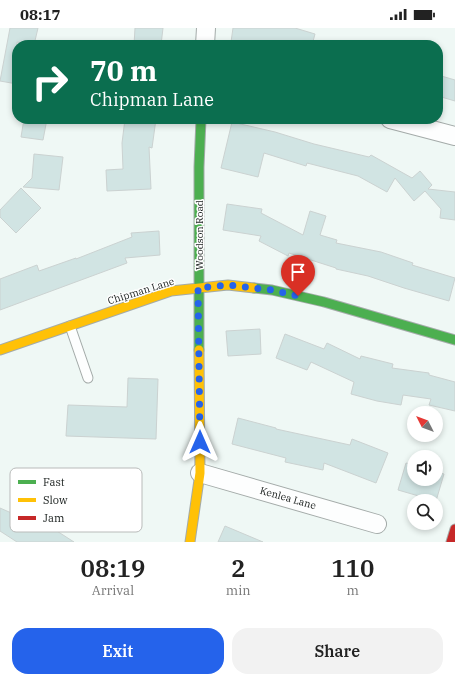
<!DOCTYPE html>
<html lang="en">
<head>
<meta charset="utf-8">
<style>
	body { margin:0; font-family:"IBM Plex Serif",serif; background:#f2f2f2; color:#222; height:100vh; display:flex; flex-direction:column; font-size:15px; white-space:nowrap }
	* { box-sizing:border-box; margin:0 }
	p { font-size:13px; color:#767676 }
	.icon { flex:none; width:22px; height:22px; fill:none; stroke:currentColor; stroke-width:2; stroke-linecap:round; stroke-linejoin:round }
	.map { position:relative; height:514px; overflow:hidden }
	.drawer { display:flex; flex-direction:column; background:#fff; flex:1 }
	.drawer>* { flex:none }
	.top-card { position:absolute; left:12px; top:12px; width:431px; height:84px; border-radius:16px; box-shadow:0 2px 6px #0003; background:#0b6e4f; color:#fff; overflow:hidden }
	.needle { width:26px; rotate:312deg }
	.fabs { position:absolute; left:407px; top:378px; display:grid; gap:8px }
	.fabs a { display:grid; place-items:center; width:36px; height:36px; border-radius:50%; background:#fff; box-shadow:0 2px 6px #0003; font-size:20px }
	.pin { position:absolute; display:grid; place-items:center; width:34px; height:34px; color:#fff; margin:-41px -17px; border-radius:50% 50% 50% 0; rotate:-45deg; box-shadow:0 0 4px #0007 }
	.pin .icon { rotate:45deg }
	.me { position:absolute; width:44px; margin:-22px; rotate:0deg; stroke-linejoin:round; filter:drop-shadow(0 0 3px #0008) }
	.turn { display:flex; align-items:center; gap:14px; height:84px; padding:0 12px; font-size:18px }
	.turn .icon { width:52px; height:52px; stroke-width:2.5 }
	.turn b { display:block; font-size:28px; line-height:34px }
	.eta { display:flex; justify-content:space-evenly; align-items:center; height:68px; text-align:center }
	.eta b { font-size:24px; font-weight:600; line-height:28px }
	.action { display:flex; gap:8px; margin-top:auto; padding:8px 12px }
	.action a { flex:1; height:46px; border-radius:16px; background:#2563eb; color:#fff; font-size:16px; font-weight:600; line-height:46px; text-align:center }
	.action a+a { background:#f2f2f2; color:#222 }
	.status { display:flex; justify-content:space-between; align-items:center; height:28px; padding:0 20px; background:#fff; direction:ltr }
	.status svg { height:11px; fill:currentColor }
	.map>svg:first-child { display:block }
	.building { fill:#d1e4e3; stroke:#cbd2d1 }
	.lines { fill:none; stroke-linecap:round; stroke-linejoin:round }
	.lane-casing { stroke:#a4aba9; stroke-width:11 }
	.street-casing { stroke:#a4aba9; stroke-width:20 }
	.fast-casing { stroke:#a4aba9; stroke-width:11 }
	.slow-casing { stroke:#a4aba9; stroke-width:11 }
	.jam-casing { stroke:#a4aba9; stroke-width:11 }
	.lane { stroke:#fdfefe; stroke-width:9 }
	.street { stroke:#fdfefe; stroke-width:18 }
	.fast { stroke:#4caf50; stroke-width:9 }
	.slow { stroke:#ffc107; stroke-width:9 }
	.jam { stroke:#c62828; stroke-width:9 }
	.route { stroke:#2563eb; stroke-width:7; stroke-dasharray:0 12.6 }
	.labels { text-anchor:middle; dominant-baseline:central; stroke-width:3; stroke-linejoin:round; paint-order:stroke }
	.street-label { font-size:10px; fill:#161c1a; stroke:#fff }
	.key { fill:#fff; stroke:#b9bbba; stroke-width:1 }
	.key-label { font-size:11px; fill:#161c1a }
</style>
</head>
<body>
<div class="status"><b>08:17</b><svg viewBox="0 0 49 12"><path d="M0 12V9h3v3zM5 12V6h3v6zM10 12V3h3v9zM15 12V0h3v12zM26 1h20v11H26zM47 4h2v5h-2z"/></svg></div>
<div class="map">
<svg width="455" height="514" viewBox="0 0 455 514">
	<rect width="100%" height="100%" fill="#eff8f5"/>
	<g class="building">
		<path d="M10,0h28l-4,17 -17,-3v42l-17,-3z"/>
		<path d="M135,0h28l-2,17h-27z"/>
		<path d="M233,0h62l20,6 -3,11h-57l-24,-3z"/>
		<path d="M438,47l17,5v21l-17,-5z"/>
		<path d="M24,91h23l-4,21 -22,-3z"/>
		<path d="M125,91h31l-4,29 -3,-1 2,42 -44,2 -1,-21 17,-1 -1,-26z"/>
		<path d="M232,94l43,10 39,12 55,13 2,-2 41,23 8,-7 12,14 -4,4 27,3v28l-15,-2 1,-9 -16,-18 -11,10 -19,-23 -8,14 -29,-16 -51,-13 -1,3 -42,-13 -6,24 -37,-9z"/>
		<path d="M34,126l29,3 -4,33 -36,-3 9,-9z"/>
		<path d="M21,160l20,20 -25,25 -16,-16v-7z"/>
		<path d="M227,176l35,5 -1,4 42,22 7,-24 16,5 -6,19 17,5 -1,3 45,9 32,11 -1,2 43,13 -6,23 -45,-13 -36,-12 -32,-7v-1l-47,-15 -1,3 -29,-15 2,-5 -38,-6z"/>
		<path d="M159,203l1,24 -35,3 2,5 -127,47v-31l37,-14 2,6 37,-13v1l56,-22 -1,-4z"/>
		<path d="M260,301l1,25 -33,2 -2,-25z"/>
		<path d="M285,306l39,15 3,-6 33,16 1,-3 32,8 -1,4 37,5v2l26,7v29l-26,-6 2,-6 -28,-4 -2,10 -24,-4 -26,-7 3,-12 -43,-20 -4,8 -31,-12z"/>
		<path d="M128,350l30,1 -2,60 -90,-3 2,-31 59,2z"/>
		<path d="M238,390l38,10v1l74,16 2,-6 36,14 -12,30 -52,-20 -1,7 -38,-8 1,-4 -54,-14z"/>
		<path d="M406,435l8,2v14h22v-7l8,2 -8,27 -38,-11z"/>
		<path d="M0,480l16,7 5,-7 53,34h-57l-17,-11z"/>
		<path d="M225,498l38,16h-45z"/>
	</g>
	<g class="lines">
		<g class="lane-casing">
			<path id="lane" d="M70,298l18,52"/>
		</g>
		<g class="street-casing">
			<g id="street">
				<path d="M205,17l1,-17"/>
				<path d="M390,91l65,17"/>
				<path d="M200,445l177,51"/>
			</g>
		</g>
		<g class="fast-casing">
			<g id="fast">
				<path d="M254,260l18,2 52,12 131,38"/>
				<path d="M199,322v-183l2,-48"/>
			</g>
		</g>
		<g class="slow-casing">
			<g id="slow">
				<path d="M0,322l171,-59 57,-6 26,3"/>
				<path d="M190,514l10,-69 -1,-123"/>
			</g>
		</g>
		<g class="jam-casing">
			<path id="jam" d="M451,514l4,-13"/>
		</g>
		<use href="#lane" class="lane"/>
		<use href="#street" class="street"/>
		<use href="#fast" class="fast"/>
		<use href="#slow" class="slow"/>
		<use href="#jam" class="jam"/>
	</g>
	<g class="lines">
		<path class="route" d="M200,414l-2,-154 30,-3 44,5 26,6"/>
	</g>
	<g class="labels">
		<g class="street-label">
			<text transform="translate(199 207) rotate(-90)">Woodson Road</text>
			<text transform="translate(141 263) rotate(-17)">Chipman Lane</text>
			<text transform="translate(288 470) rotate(16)">Kenlea Lane</text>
		</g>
	</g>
	<rect x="10" y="440" width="132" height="64" rx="6" class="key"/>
	<rect x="18" y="452" width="18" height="4" fill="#4caf50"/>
	<rect x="18" y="470" width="18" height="4" fill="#ffc107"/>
	<rect x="18" y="488" width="18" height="4" fill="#c62828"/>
	<g class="key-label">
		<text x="43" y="458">Fast</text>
		<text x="43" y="476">Slow</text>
		<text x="43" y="494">Jam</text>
	</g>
</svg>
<div class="fabs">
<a><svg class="needle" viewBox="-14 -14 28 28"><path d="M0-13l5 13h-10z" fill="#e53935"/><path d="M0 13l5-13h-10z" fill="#767676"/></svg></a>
<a><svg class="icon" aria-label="sound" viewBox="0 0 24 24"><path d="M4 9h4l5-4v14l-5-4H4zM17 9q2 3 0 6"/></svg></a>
<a><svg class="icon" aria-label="search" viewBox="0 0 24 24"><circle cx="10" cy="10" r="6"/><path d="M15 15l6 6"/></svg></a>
</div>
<div class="pin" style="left:298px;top:268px;background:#d93025"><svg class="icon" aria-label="arrive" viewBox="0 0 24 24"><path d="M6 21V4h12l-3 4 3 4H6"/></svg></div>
<svg class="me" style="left:200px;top:414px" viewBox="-20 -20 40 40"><path d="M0-17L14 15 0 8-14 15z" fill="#2563eb" stroke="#fff" stroke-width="4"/></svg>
<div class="top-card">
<div class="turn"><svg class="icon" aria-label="right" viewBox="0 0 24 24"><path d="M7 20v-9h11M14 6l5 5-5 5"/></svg><div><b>70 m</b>Chipman Lane</div></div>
</div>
</div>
<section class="drawer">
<div class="eta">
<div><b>08:19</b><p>Arrival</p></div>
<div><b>2</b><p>min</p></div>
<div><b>110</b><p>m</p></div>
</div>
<div class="action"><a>Exit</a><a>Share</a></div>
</section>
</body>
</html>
